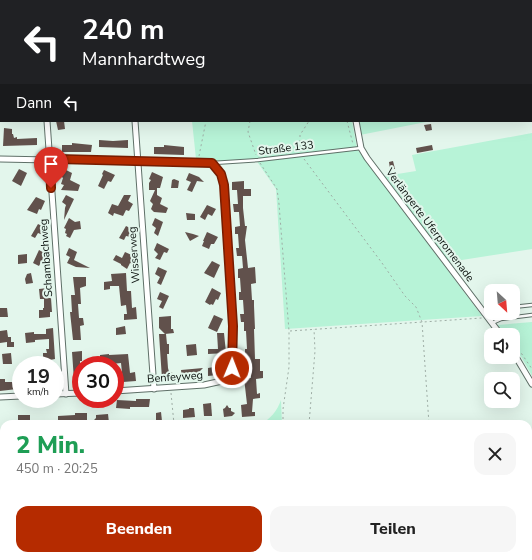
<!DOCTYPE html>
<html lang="de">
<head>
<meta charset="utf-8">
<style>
	body { margin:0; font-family:"Nunito Sans",sans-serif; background:#f6f6f6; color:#222; height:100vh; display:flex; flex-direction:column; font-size:15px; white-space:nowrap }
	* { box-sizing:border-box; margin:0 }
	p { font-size:13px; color:#767676 }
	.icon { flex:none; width:22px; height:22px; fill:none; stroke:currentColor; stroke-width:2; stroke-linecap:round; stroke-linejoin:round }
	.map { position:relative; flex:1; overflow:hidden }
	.drawer { position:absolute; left:0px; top:420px; width:532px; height:140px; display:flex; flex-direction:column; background:#fff; border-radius:12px 12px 0 0; box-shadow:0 4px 16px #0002 }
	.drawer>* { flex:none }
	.banner { position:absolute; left:0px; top:0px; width:532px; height:122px; box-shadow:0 4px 16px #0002; background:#202124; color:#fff; overflow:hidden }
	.needle { width:26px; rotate:154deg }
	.tools { position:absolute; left:484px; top:284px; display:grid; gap:8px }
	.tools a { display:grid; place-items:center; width:36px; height:36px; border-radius:8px; background:#fff; box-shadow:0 4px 16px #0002; font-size:20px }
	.speed { position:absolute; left:12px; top:356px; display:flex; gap:8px; font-size:20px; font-weight:700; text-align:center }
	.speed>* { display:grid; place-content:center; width:52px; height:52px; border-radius:50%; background:#fff; box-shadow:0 4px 16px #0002; line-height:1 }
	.speed small { font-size:10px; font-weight:400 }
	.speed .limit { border:6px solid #d22; background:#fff; color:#111 }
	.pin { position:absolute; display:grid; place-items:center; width:34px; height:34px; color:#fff; margin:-41px -17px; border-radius:50% 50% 50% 0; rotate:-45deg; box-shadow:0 0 4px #0007 }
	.pin .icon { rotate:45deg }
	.me { position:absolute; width:44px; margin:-22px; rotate:1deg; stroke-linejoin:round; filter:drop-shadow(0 0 3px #0008) }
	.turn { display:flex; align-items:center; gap:14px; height:84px; padding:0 16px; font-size:18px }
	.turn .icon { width:52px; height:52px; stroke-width:2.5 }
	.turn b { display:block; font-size:28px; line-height:34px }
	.then { display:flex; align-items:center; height:38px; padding:0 16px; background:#0003; gap:8px; font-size:15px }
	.round { display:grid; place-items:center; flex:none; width:42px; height:42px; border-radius:12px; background:#f6f6f6 }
	.headline { display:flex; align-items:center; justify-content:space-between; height:68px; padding:0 16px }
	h1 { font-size:24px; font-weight:800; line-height:30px; color:#1e9e55 }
	.primary-button { display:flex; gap:8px; margin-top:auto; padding:8px 16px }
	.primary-button a { flex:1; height:46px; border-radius:12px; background:#b52b00; color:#fff; font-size:16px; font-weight:800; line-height:46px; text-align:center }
	.primary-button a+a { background:#f6f6f6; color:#222 }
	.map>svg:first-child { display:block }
	.green { fill:#b7f3d7 }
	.building { fill:#61514c }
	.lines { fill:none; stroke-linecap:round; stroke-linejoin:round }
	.service-casing { stroke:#5f7068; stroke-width:4.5 }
	.minor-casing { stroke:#5f7068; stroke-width:7 }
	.path { stroke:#9eada5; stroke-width:1; stroke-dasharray:2 3; stroke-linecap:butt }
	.service { stroke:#fff; stroke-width:2.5 }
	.minor { stroke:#fff; stroke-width:5 }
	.route-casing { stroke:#761c00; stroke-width:10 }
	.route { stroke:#b52b00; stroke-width:7 }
	.labels { text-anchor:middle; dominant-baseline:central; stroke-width:4; stroke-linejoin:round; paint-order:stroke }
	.street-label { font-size:11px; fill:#0a100d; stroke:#e3f6ec }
</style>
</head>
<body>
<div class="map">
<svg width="532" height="560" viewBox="0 0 532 560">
	<rect width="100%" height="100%" fill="#e3f6ec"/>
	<g class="green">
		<path d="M271,0h76l-79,1z"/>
		<path d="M192,121h160l5,28 125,167 -197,13 -9,-140 -20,-29 -31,4 -29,-5z"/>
		<path d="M357,121h74l-71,14z"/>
		<path d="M532,133v116l-83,13 -64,-86 31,-5 -4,-16z"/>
		<path d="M532,322v54l-10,-18 -9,-12v-11h-9l-7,-10z"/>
		<path d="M281,400l1,24h-22c11,-5 17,-13 21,-24z"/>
		<rect x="0" y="439" width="4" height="25"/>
		<path d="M532,546v14h-205l-1,-4h202v-9z"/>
	</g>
	<g class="building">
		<path d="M56,121h8l1,8 -7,1z"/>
		<path d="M431,124l1,6 -6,1 -2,-6z"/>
		<path d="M4,128l8,1v5h1l1,4 3,-1v2l20,-1v7l-34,1z"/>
		<path d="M99,140l14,1 15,-1v8l-29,-1z"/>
		<path d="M72,143l20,2 -1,7h-29v-7h10z"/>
		<path d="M164,145l20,2v8l-30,-1v-7h10z"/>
		<path d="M432,145l1,5 -16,3 -1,-5z"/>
		<path d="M393,161l2,8h-5l-1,-7z"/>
		<path d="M19,169l8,4 -6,13 -9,-5z"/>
		<path d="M64,169l8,4 -2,7 10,5 -2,6 -17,-1 3,-5 -3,-1 2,-6 -2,-2z"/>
		<path d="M104,170l11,5 -4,7 -3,-1 -4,8 -6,-3 5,-11 -1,-1z"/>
		<path d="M152,172l11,5 -3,11h-3v7l5,3 -2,6 8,4 -2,5 -12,-1 -3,-3 2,-5 -3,-3 5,-11h-6v-7l2,-3 -2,-1z"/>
		<path d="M189,173l10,4 5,5 -7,-1 -5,11 -5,-2 4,-8 -5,-2z"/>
		<path d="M174,179l5,2 -1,7h-7l1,-8z"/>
		<path d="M244,181v8h7v7h-8v12l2,18h2l-2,14 3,28 7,-1 1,16 -5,1 1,16h2v6l1,23h-1l1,30h5v12h3v7l-7,1 1,15 3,-1v5l-7,1 -1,13h3v4l-13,1 -1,-12 6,-1 -3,-26h7l-1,-14h-5v-15h2l-1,-18h-2v-9h-3l-1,-8h4l-1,-14h-4v-8h2l-1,-14h-2v-9l5,-1 -1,-12h-5l-1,-8h3l-1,-14h-3v-7l5,-1 -1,-14h-5l-1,-8h5l-1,-14h-5v-8z"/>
		<path d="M66,195l8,4 -10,21 1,-12 1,-3 -4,-3z"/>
		<path d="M124,195h7l-3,6 5,3 -4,7 -3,-1 -3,6 -9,-3 -1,3 -5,-3 4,-9 6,2z"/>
		<path d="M36,197l9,4 -4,9 -2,-1 -2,5 -10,-4z"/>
		<path d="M207,205l9,4 -4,7 -4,-2 -3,6 -5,-3z"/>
		<path d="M186,213l9,1v6h-8z"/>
		<path d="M69,218l6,4 5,-1 1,8 -7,1 -4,8 -4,-2 1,-2 -2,-1 1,-4 -2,-1z"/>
		<path d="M155,218l8,4 -5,14 -4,-3 2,-5 -4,-3z"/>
		<path d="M38,224l8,4 -3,7 -5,-2 -3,5 -4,-2z"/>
		<path d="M126,226l8,4 -3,7 -5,-1 -2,4 -5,-2z"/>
		<path d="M185,232l8,2 6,2 -9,5z"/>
		<path d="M207,232l11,5 -4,7h-3l-2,5 -7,-3 2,-5h-1z"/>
		<path d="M157,243l12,6 -2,4 -3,-1 -4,8 -5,-2 3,-4 -4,-4z"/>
		<path d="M69,248l8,4 -3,8 16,8 -14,-1 -9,-4 3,-6 -4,-2z"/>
		<path d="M39,250l9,5 -3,7 -3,-2 -3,6 -6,-3z"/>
		<path d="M125,252l11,5 -3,7 -3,-1 -3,6 -6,-4v-1l-8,-4 3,-5 6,3z"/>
		<path d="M27,254v9l-9,1v-9z"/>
		<path d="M212,261l8,4 -6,13 -10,-5z"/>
		<path d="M158,267l9,4 -6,14 -4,-2 3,-6 -5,-3z"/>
		<path d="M31,273l2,10 -7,1 -1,-5 2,-5z"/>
		<path d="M126,273l1,18h4l1,17 4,-1 1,12 -13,1v-6h3l-1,-9 -5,1 -2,-20h-9v3l-6,1v-8l8,-1 -1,-7z"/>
		<path d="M73,277h13v9l-6,2 1,16h-3l1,14h4l1,7 -4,1 1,14h-8l-3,-28h2l-1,-17h4z"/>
		<path d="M48,288l1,10h2l1,14h-2v5l-11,1v-8h4v-2h1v-9h-4l-1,-10z"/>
		<path d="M212,288l9,5 -3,7 -2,-1 -3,6 -2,-1 -1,1 -5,-3z"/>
		<path d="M160,292l9,4 -6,13 -4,-2 3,-6 -5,-2z"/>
		<path d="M0,308h7l1,9h-8z"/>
		<path d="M214,315l9,4 -6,13 -9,-4z"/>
		<path d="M171,316v13h2l1,4 -9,1 -6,-6v-11z"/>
		<path d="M125,326l1,8 -10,1v-7z"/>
		<path d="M53,328l2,31 -5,1v4h-7v-11h4l-1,-4h3v-10l-14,1v2l-9,1 -1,-10 9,-1v2h12v-5z"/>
		<path d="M7,330l1,7h3v5h3v5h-7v-5l-7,1v-12z"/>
		<path d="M217,333h7l2,20 -18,1v-5h10z"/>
		<path d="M159,334h7l1,10h2v10h-2l1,14 1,4h3l1,7h-11z"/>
		<path d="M196,344l1,11 -10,1 -1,-11z"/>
		<path d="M82,351v10h-2l1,24h-5v-5h-2l-2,-28z"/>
		<path d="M11,353l1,11h-9l-1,-10z"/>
		<path d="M109,354v1l19,-1 2,19 5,-1 1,9 -13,1 -2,-19 -9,1v-2l-12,1v-8z"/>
		<path d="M214,367h3v8l-9,1v-8z"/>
		<path d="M203,368l-4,4v4l-17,2 -1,-8z"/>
		<path d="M0,379h5v3h12v7l-17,2z"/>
		<path d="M136,399h14l-1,8h-19v2l-14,-1 1,-8 19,1z"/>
		<path d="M211,403l1,13h-8l-1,-12z"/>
		<path d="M227,405l2,3h2v3l4,2 -3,3 -8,1 -1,-8 2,-1z"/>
		<path d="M189,408h5l1,9 -12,1v-8l6,-1z"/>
		<path d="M161,412l1,9 -6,1v-9z"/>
		<path d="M75,413h12v7h-4v4h-5l-1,-3h-10v3h-9v-8l17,-1z"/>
		<path d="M108,414l1,9 -12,1 -1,-2 -3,-1 3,-3v-3z"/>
		<rect x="18" y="415" width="12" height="7"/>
	</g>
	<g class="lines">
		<g class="service-casing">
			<g id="service">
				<path d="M213,163l45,-3 103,-12"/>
				<path d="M513,307l19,-2"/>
				<path d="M484,312l7,-2"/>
				<path d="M492,323l9,-4 31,-4"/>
			</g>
		</g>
		<g class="minor-casing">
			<g id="minor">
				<path d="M49,0v1"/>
				<path d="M66,1l3,-1"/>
				<path d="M350,1v-1"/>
				<path d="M0,22h1"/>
				<path d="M47,121l19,273"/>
				<path d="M135,121l19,268"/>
				<path d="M356,121l5,27 6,10 134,177"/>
				<path d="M0,159l50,1 8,-1 154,4 9,11 3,11 9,141 -1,12 1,26 -4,11 -7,6 -18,4 -89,6"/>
				<path d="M513,352l19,32"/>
				<path d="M55,394l26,-1"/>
				<path d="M0,397l21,-1"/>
				<path d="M0,514h4"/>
				<path d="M271,556l1,4"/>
				<path d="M78,560v-4"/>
				<path d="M174,560v-4"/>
			</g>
		</g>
		<g class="path">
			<path d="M313,1l2,-1"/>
			<path d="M333,1v-1"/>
			<path d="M531,34l1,-2"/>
			<path d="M531,35h1"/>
			<path d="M250,121l-2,11 8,23"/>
			<path d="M347,121l6,23"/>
			<path d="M300,152v-17l9,-14"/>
			<path d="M199,156l7,-35"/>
			<path d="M304,159l78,104 23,33 11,11 6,15 7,102"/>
			<path d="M260,163l17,26 2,15 10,127v36l-6,42v15"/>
			<path d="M290,331l192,-13"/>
			<path d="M513,341l19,28"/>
			<path d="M171,393l3,31"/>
			<path d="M309,424l6,-73 -1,-22"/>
			<path d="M0,444h4"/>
			<path d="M528,481l4,-1"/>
			<path d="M528,544l4,-1"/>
			<path d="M346,556l2,2 15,2"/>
			<path d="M507,556l1,4"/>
			<path d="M403,560l19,-4"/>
		</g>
		<use href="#service" class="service"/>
		<use href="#minor" class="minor"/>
	</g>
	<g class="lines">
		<g class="route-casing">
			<path id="route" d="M51,188l-1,-28 8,-1 154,4 9,11 3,11 9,141 -1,42"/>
		</g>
		<use href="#route" class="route"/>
	</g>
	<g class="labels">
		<g class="street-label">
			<text transform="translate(286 148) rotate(-7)">Straße 133</text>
			<text transform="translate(430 225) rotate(53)">Verlängerte Uferpromenade</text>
			<text transform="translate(134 255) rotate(-94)">Wisserweg</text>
			<text transform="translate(46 258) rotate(-94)">Schambachweg</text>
			<text transform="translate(175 377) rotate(-4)">Benfeyweg</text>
		</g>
	</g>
</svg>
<div class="tools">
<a><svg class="needle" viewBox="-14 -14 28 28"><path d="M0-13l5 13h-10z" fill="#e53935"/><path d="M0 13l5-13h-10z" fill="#767676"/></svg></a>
<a><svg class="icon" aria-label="sound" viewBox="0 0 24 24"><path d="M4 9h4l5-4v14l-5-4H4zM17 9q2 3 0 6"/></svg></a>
<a><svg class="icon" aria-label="search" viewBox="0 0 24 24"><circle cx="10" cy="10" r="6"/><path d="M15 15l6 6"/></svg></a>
</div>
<div class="speed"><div>19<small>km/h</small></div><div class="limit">30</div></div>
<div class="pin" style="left:51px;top:188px;background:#d93025"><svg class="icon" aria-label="arrive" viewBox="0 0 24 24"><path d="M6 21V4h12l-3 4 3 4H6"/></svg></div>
<svg class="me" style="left:232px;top:368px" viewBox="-20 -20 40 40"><circle r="17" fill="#b52b00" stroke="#fff" stroke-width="3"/><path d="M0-11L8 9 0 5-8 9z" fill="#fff"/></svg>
<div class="banner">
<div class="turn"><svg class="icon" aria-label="left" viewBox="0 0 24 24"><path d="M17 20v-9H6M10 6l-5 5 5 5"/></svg><div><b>240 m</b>Mannhardtweg</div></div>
<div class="then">Dann<svg class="icon" aria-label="left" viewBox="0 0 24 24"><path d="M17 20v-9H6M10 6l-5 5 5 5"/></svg></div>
</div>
<section class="drawer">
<div class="headline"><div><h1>2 Min.</h1><p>450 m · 20:25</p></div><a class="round"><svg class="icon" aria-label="close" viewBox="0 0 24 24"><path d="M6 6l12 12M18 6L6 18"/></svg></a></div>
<div class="primary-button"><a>Beenden</a><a>Teilen</a></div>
</section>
</div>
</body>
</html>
